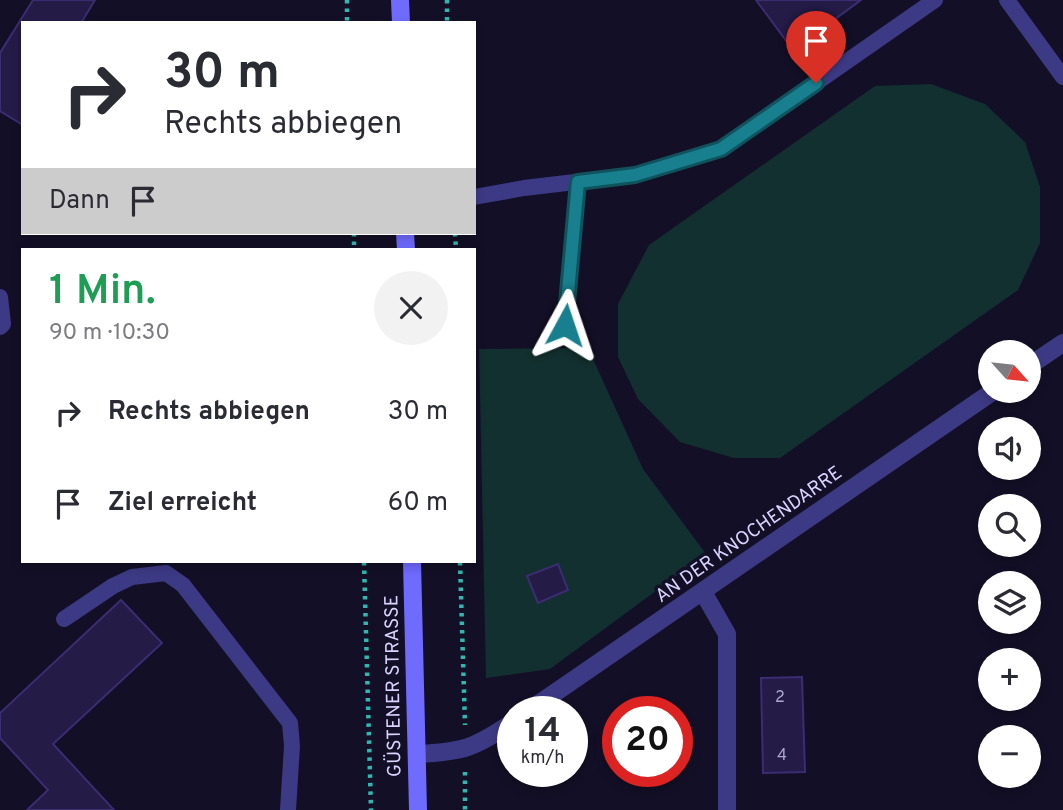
<!DOCTYPE html>
<html lang="de">
<head>
<meta charset="utf-8">
<style>
	body { margin:0; font-family:Overpass,sans-serif; background:#f2f2f3; color:#2b2b33; height:100vh; display:flex; flex-direction:column; font-size:26px; white-space:nowrap }
	* { box-sizing:border-box; margin:0 }
	p { font-size:23px; color:#7c7c81 }
	.icon { flex:none; width:38px; height:38px; fill:none; stroke:currentColor; stroke-width:2; stroke-linecap:round; stroke-linejoin:round }
	.map { position:relative; flex:1; overflow:hidden }
	.details { position:absolute; left:21px; top:248px; width:455px; height:315px; display:flex; flex-direction:column; background:#fff; border-radius:0px; box-shadow:0 4px 10px #0003 }
	.details>* { flex:none }
	.hud { position:absolute; left:21px; top:21px; width:455px; height:214px; border-radius:0px; box-shadow:0 4px 10px #0003; background:#fff; color:#2b2b33; overflow:hidden }
	.needle { width:46px; rotate:117deg }
	.fabs { position:absolute; left:978px; top:340px; display:grid; gap:14px }
	.fabs a { display:grid; place-items:center; width:63px; height:63px; border-radius:50%; background:#fff; box-shadow:0 4px 10px #0003; font-size:35px }
	.speed { position:absolute; left:497px; top:696px; display:flex; gap:14px; font-size:35px; font-weight:700; text-align:center }
	.speed>* { display:grid; place-content:center; width:91px; height:91px; border-radius:50%; background:#fff; box-shadow:0 4px 10px #0003; line-height:1 }
	.speed small { font-size:18px; font-weight:400 }
	.speed .limit { border:10px solid #d22; background:#fff; color:#111 }
	.pin { position:absolute; display:grid; place-items:center; width:60px; height:60px; color:#fff; margin:-72px -30px; border-radius:50% 50% 50% 0; rotate:-45deg; box-shadow:0 0 7px #0007 }
	.pin .icon { rotate:45deg }
	.me { position:absolute; width:77px; margin:-38px; rotate:5deg; stroke-linejoin:round; filter:drop-shadow(0 0 5px #0008) }
	.turn { display:flex; align-items:center; gap:24px; height:147px; padding:0 28px; font-size:32px }
	.turn .icon { width:91px; height:91px; stroke-width:2.5 }
	.turn b { display:block; font-size:49px; line-height:60px }
	.then { display:flex; align-items:center; height:66px; padding:0 28px; background:#0003; gap:14px; font-size:26px }
	.round { display:grid; place-items:center; flex:none; width:74px; height:74px; border-radius:37px; background:#f2f2f3 }
	.overview { display:flex; align-items:center; justify-content:space-between; height:119px; padding:0 28px }
	h1 { font-size:42px; font-weight:600; line-height:52px; color:#1e9e55 }
	ul { padding:0; list-style:none }
	li { display:flex; align-items:center; gap:21px; height:91px; padding:0 28px }
	li div { flex:1 }
	li b { display:block; font-size:26px }
	li em { font-style:normal }
	.map>svg:first-child { display:block }
	.green { fill:#12302f }
	.building { fill:#241b47; stroke:#3b2d73; stroke-width:2 }
	.lines { fill:none; stroke-linecap:round; stroke-linejoin:round }
	.path { stroke:#2fb8b0; stroke-width:4.5; stroke-dasharray:3.5 5; stroke-linecap:butt }
	.service { stroke:#3d3a85; stroke-width:16 }
	.minor { stroke:#3d3a85; stroke-width:18 }
	.secondary { stroke:#6f6bff; stroke-width:18 }
	.route-casing { stroke:#10535d; stroke-width:18 }
	.route { stroke:#187f8f; stroke-width:12 }
	.labels { text-anchor:middle; dominant-baseline:central; stroke-width:7; stroke-linejoin:round; paint-order:stroke }
	.number-label { font-size:16px; fill:#aca6d1 }
	.street-label { font-size:19px; fill:#d9d4ff; stroke:#130f26 }
</style>
</head>
<body>
<div class="map">
<svg width="1063" height="810" viewBox="0 0 1063 810">
	<rect width="100%" height="100%" fill="#130f26"/>
	<g class="green">
		<path d="M931,84l54,20 40,38 15,45v56l-22,47 -238,168h-46l-54,-16 -42,-43 -20,-42v-53l31,-59 226,-159z"/>
		<path d="M588,348l55,121 63,85 -156,115 -64,9 -7,-329z"/>
	</g>
	<g class="building">
		<path d="M33,0h62l-14,23h-58v102l-23,-14v-58z"/>
		<path d="M756,0h105l-68,50z"/>
		<path d="M558,564l10,26 -30,13 -11,-27z"/>
		<path d="M121,600l41,43 -109,101 61,66h-87l21,-20 -48,-52v-25z"/>
		<path d="M802,677l3,95 -42,1 -2,-95z"/>
	</g>
	<g class="lines">
		<g class="path">
			<path d="M347,0v23"/>
			<path d="M447,0v23"/>
			<path d="M354,233v17"/>
			<path d="M455,233l1,17"/>
			<path d="M364,562l7,248"/>
			<path d="M460,562l5,163"/>
			<path d="M465,772v38"/>
		</g>
		<g class="service">
			<path d="M1007,0l56,77"/>
			<path d="M474,197l50,-9 111,-13 86,-26 214,-149"/>
			<path d="M0,297l3,27 -3,3"/>
			<path d="M565,325l13,-143"/>
			<path d="M64,619l49,-33 19,-9 34,-4 17,12 107,138 2,23 -4,64"/>
		</g>
		<g class="minor">
			<path d="M1029,366l34,-23"/>
			<path d="M703,592l24,42v176"/>
			<path d="M527,712l468,-322"/>
			<path d="M417,754c46,-2 58,-6 96,-32"/>
		</g>
		<g class="secondary">
			<path d="M400,0l1,23"/>
			<path d="M405,233l1,17"/>
			<path d="M412,562l6,248"/>
		</g>
	</g>
	<g class="lines">
		<g class="route-casing">
			<path id="route" d="M565,325l13,-143 57,-7 86,-26 95,-66"/>
		</g>
		<use href="#route" class="route"/>
	</g>
	<g class="labels">
		<g class="number-label">
			<text x="780" y="698">2</text>
			<text x="782" y="756">4</text>
		</g>
		<g class="street-label">
			<text transform="translate(749 535) rotate(-35)">AN DER KNOCHENDARRE</text>
			<text transform="translate(394 686) rotate(-91)">GÜSTENER STRASSE</text>
		</g>
	</g>
</svg>
<div class="fabs">
<a><svg class="needle" viewBox="-14 -14 28 28"><path d="M0-13l5 13h-10z" fill="#e53935"/><path d="M0 13l5-13h-10z" fill="#7c7c81"/></svg></a>
<a><svg class="icon" aria-label="sound" viewBox="0 0 24 24"><path d="M4 9h4l5-4v14l-5-4H4zM17 9q2 3 0 6"/></svg></a>
<a><svg class="icon" aria-label="search" viewBox="0 0 24 24"><circle cx="10" cy="10" r="6"/><path d="M15 15l6 6"/></svg></a>
<a><svg class="icon" aria-label="layers" viewBox="0 0 24 24"><path d="M12 4l9 5-9 5-9-5zM3 14l9 5 9-5"/></svg></a>
<a>+</a>
<a>−</a>
</div>
<div class="speed"><div>14<small>km/h</small></div><div class="limit">20</div></div>
<div class="pin" style="left:816px;top:83px;background:#d93025"><svg class="icon" aria-label="arrive" viewBox="0 0 24 24"><path d="M6 21V4h12l-3 4 3 4H6"/></svg></div>
<svg class="me" style="left:565px;top:325px" viewBox="-20 -20 40 40"><path d="M0-17L14 15 0 8-14 15z" fill="#187f8f" stroke="#fff" stroke-width="4"/></svg>
<div class="hud">
<div class="turn"><svg class="icon" aria-label="right" viewBox="0 0 24 24"><path d="M7 20v-9h11M14 6l5 5-5 5"/></svg><div><b>30 m</b>Rechts abbiegen</div></div>
<div class="then">Dann<svg class="icon" aria-label="arrive" viewBox="0 0 24 24"><path d="M6 21V4h12l-3 4 3 4H6"/></svg></div>
</div>
<section class="details">
<div class="overview"><div><h1>1 Min.</h1><p>90 m · 10:30</p></div><a class="round"><svg class="icon" aria-label="close" viewBox="0 0 24 24"><path d="M6 6l12 12M18 6L6 18"/></svg></a></div>
<ul>
<li><svg class="icon" aria-label="right" viewBox="0 0 24 24"><path d="M7 20v-9h11M14 6l5 5-5 5"/></svg><div><b>Rechts abbiegen</b></div><em>30 m</em></li>
<li><svg class="icon" aria-label="arrive" viewBox="0 0 24 24"><path d="M6 21V4h12l-3 4 3 4H6"/></svg><div><b>Ziel erreicht</b></div><em>60 m</em></li>
</ul>
</section>
</div>
</body>
</html>
